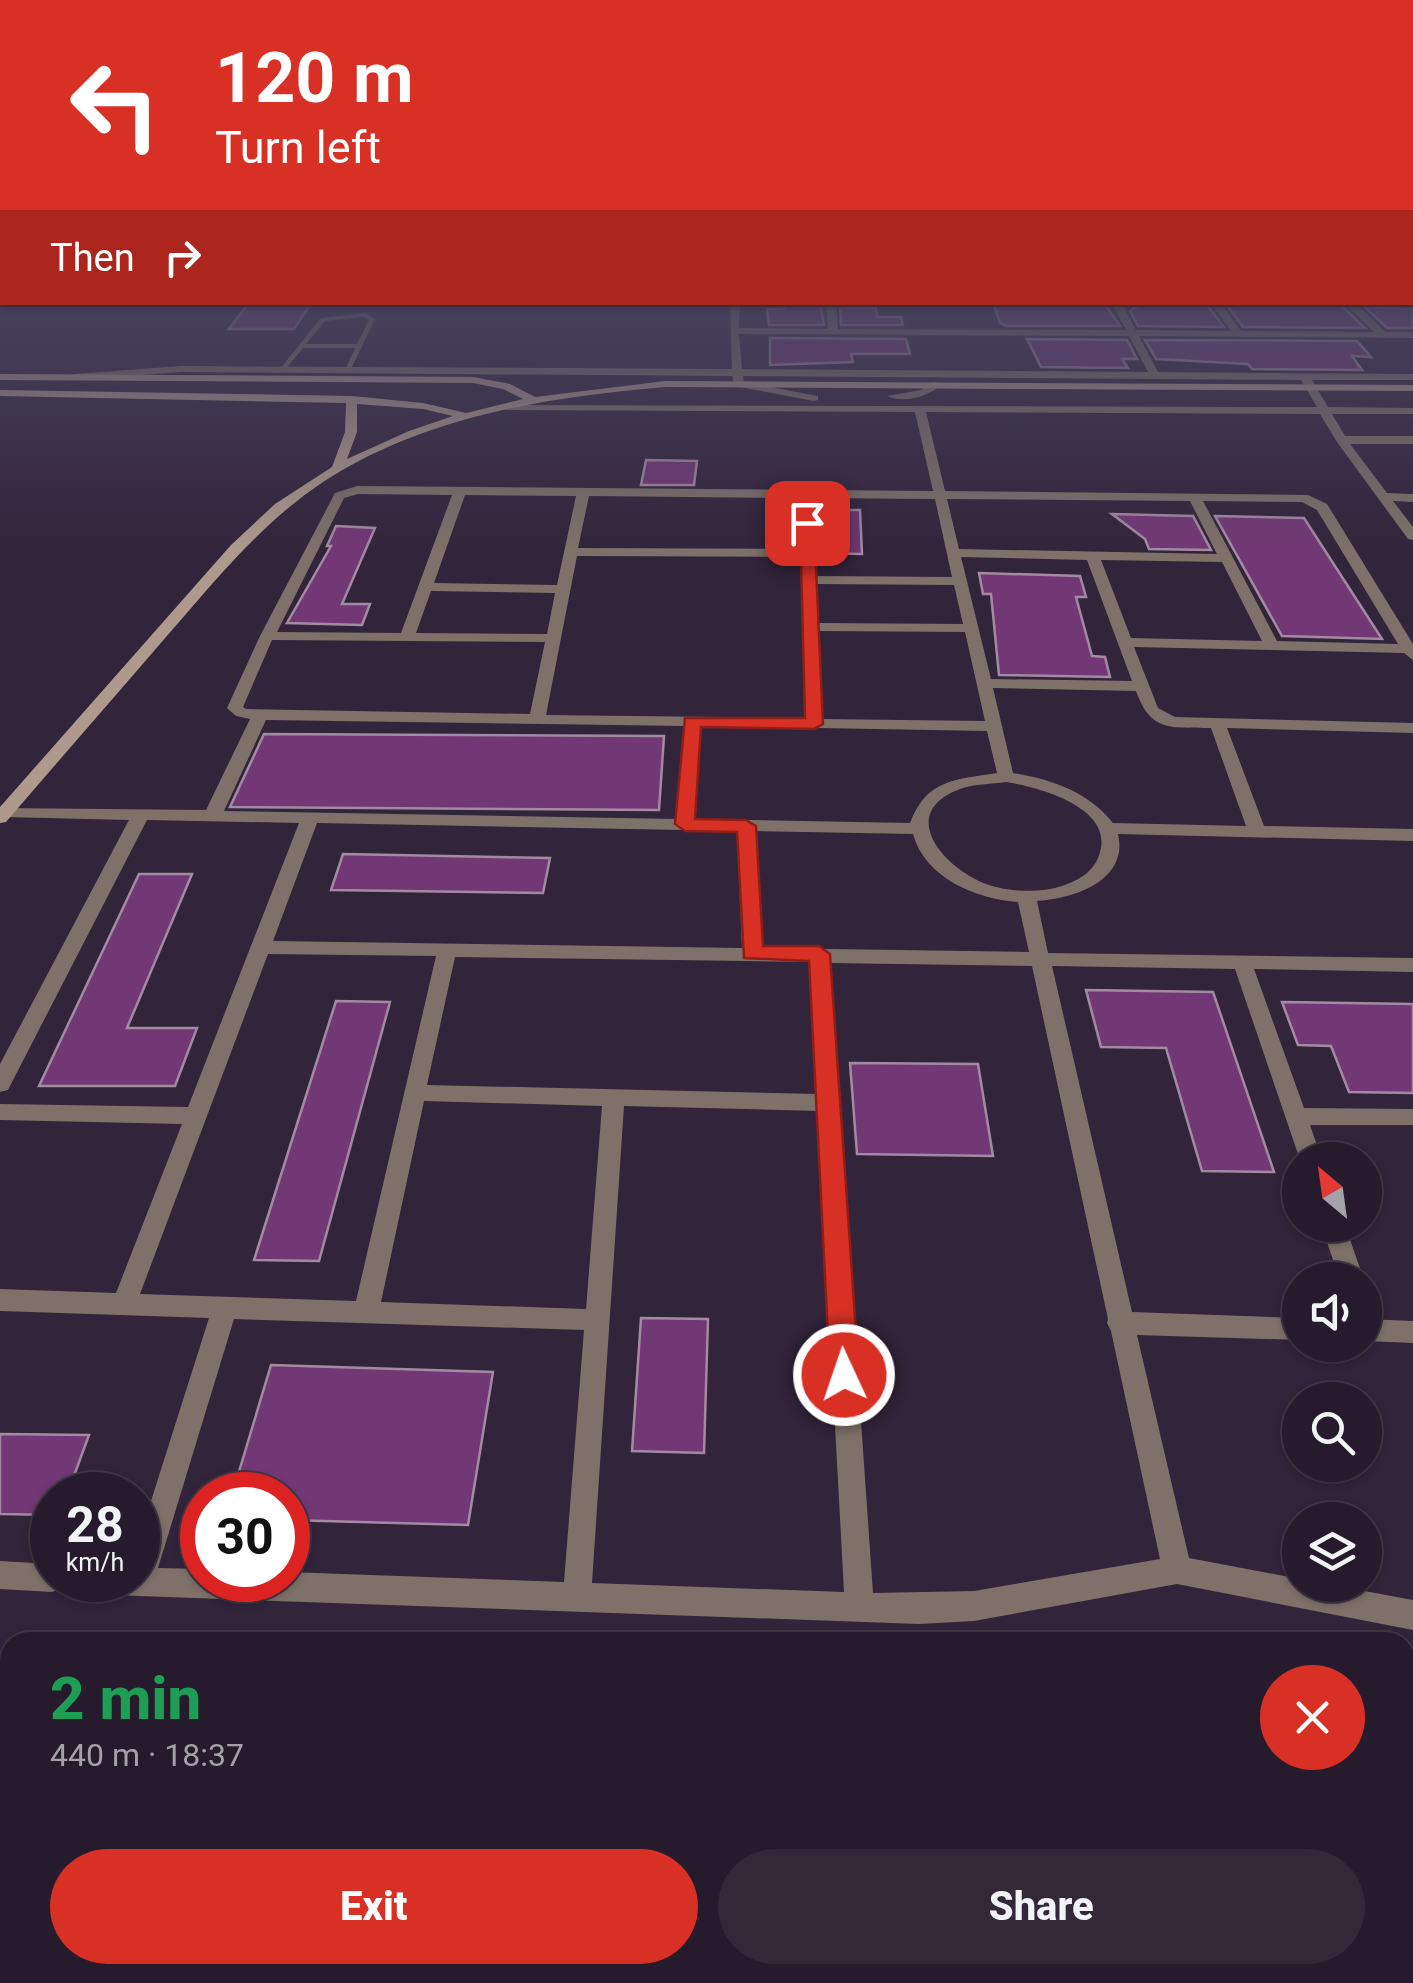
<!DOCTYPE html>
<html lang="en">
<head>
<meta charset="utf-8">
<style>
	body { margin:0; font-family:Roboto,sans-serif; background:#322838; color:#f1f3f6; height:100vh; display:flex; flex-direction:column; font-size:38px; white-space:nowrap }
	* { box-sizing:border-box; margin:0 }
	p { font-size:32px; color:#a4a1a9 }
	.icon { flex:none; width:55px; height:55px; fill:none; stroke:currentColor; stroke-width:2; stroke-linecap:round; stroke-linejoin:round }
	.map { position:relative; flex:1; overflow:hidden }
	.panel { position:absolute; left:0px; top:1632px; width:1415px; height:352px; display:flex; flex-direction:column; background:#261b2c; border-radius:30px 30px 0 0; box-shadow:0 2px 8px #0004,0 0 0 2px #423948 }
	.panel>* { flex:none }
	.hud { position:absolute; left:0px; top:0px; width:1415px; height:305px; box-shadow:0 2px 8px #0004,0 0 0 2px #423948; background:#d93025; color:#fff; overflow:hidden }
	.needle { width:65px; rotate:331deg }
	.fabs { position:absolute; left:1282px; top:1142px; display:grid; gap:20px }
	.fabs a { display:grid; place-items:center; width:100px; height:100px; border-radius:50%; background:#261b2c; box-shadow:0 2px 8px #0004,0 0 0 2px #423948; font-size:50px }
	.speed { position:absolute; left:30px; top:1472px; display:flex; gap:20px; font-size:50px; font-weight:700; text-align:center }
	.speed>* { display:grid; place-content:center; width:130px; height:130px; border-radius:50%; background:#261b2c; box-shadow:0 2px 8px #0004,0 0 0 2px #423948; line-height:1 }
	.speed small { font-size:25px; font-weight:400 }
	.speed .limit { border:15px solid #d22; background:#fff; color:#111 }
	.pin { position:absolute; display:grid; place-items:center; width:85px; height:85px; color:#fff; margin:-42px; border-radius:20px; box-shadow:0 5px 15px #0006 }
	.me { position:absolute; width:110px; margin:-55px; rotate:357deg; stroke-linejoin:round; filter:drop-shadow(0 0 8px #0008) }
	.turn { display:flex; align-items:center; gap:35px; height:210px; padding:0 50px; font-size:45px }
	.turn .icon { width:130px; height:130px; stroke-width:2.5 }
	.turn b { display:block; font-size:70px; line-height:85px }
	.then { display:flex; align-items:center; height:95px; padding:0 50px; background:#0003; gap:20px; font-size:38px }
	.round { display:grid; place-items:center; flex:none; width:105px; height:105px; border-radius:52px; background:#322838 }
	.head { display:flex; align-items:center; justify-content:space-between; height:170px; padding:0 50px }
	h1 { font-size:60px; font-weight:800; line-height:75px; color:#1e9e55 }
	.cta { display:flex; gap:20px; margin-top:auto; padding:20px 50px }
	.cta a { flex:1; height:115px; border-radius:60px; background:#d93025; color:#fff; font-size:40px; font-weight:800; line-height:115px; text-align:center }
	.cta a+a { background:#322838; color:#f1f3f6 }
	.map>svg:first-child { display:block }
	.building { fill:#723875; stroke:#a38aa3; stroke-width:2.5 }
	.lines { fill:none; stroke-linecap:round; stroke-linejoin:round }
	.service { fill:#7e7169; fill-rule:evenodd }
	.minor { fill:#7e7169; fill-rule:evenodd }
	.secondary { fill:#ae998c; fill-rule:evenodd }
	.route { fill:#d93025; stroke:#8d1f18; stroke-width:2.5 }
</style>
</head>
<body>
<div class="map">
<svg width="1413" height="1983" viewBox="0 0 1413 1983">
	<rect width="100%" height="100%" fill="#32243b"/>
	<g class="building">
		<path d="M1145,302h55l7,3 17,22 -86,-1 -8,-15z"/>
		<path d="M783,303h37l4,22h-55l-2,-16h17z"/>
		<path d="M248,304l62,1 -16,24h-65z"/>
		<path d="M994,305l112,1 14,20h-114l-6,-3z"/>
		<path d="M1227,305l115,1 23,22 -122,-1z"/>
		<path d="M1365,307l48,2v19h-26z"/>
		<path d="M840,308h36l1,9h24l2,8h-62z"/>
		<path d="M770,338l136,1 4,15h-59l2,8 -83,3z"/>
		<path d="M1027,339l100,1 10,19h-15l6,9 -87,-1z"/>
		<path d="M1145,340l212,1 14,16 -19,-1 10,14 -110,-1 -4,-5 -92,-5z"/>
		<path d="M646,460l51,1 -3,24h-53z"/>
		<path d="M816,510h44l2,44 -43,-1z"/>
		<path d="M1112,514l81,2 18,34 -62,-1 -4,-10z"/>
		<path d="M1215,516l89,2 78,121 -100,-3z"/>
		<path d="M336,526l39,2 -33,76h28l-8,21 -75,-2 44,-77h-4z"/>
		<path d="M979,573l101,3 6,21h-10l16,59 13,1 5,20 -111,-2 -8,-81h-8z"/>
		<path d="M264,734l400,2 -5,74 -429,-3z"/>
		<path d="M343,854l207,4 -7,35 -212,-3z"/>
		<path d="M139,874h53l-65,154h70l-22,58h-136z"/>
		<path d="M1086,990l127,2 61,180 -72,-1 -36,-123 -65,-1z"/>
		<path d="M336,1001l54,1 -71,259 -65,-1z"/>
		<path d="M1282,1002l131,2v89l-64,-1 -18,-46 -33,-1z"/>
		<path d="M850,1063l128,1 15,92 -136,-2z"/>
		<path d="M641,1318l67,1 -4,134 -72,-2z"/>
		<path d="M271,1365l222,7 -25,153 -180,-5v-25h-56z"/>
		<path d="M0,1434l89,1 -22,60h-15v20l-52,-1z"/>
	</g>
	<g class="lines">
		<path class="service" d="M365,313l10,6 -25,52 -5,-1 10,-22h-52l-19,23 -5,-1 42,-52zM364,317l5,3 -12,24h-51l19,-23z"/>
		<g class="minor">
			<path d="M1412,299l1,6 -4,-1 3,-2z"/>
			<path d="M730,302h10l-1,26 89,1 -2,-27h10l2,27 288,1 -15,-28h10l15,28 95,1 -21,-29h10l21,29 133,1 -31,-30h11l32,30h27v6l-274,-2 19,36 255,2v6h-101l16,27 85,1v6h-81l13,22h68v8h-63l37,49 26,1v8l-20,-1 20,26v13l-5,-1 -71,-97 -17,-28 -394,-2 19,79 363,4 19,9 86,140v16l-9,-7 -270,-6 24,61 17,9 238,6v10l-186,-5 37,98 149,3v12l-295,-7c11,47 -45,65 -81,67l11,52 365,5v14l-159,-3 50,139 109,1v16h-103l12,35h-22l-65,-191 -183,-3 80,346 168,6v22l-163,-5 52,223 111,21v6h32l81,15v30l-236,-46 -203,37 -55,3 -780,-28 -42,-2 -10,-4 -4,-10h55v-38l71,-224 -209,-7v-22l116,4 66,-169 -182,-4v-16l188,3 111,-284 -152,-3 -136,264 -3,6 -8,2v-28l129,-244 -124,-3 -5,-1v-8l206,2 44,-91 -14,-3 -9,-8 33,-72 75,-143 22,-7 576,5 -18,-79 -406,-2 -4,-1v-4l812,2 -16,-27 -558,-4 1,6 74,14v4l-4,1 -79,-15 -3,-10 -551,-4 -106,8 -5,-3 5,-3 106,-8 551,3zM739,334l390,2 19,36 -406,-3zM358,494l94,1 -51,138 -124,-1 67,-134zM465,495l111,1 -19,89 -123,-2zM589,496l211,2 1,51 -223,-1zM812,498l123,1 17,78 -136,-1zM947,499l243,2 27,53 -258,-5zM1203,501l99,1 15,8 81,134 -121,-3zM577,556l224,1 5,161 -260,-3zM961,557l126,3 45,121 -141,-2zM1101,560l121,2 40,79 -131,-3zM816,584l138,1 9,39 -145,-1zM431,591l124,2 -8,41 -131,-1zM818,631l147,1 20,89 -163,-2zM272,640l273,2 -15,72 -284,-5 -3,-2zM993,688l143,3c15,42 35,36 75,37l35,98 -133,-3c-24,-31 -62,-44 -100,-50zM266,720l418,6 -7,93 -453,-8zM700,726l287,5 10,42c-43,7 -70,6 -87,50l-216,-4zM1006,782c32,5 107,25 94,70 -5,19 -20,28 -38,34 -25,8 -60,6 -83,-5 -40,-19 -80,-69 -19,-92 14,-5 32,-5 46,-7zM317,823l420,8 5,117 -469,-7zM755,831l158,3c12,44 63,65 105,68l11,50 -268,-4zM268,954l168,2 -80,345 -216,-7zM455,957l355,5 7,132 -390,-9zM829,963l203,3 76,353 -1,4 4,8 49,228 -186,32 -101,2zM424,1101l178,5 -16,203 -205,-7zM624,1106l194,5 26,481 -252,-9zM234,1319l350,11 -20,252 -276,-10v8h-86v-11l-44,-1z"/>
			<path d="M934,382l9,2c-14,12 -38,20 -56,12l34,-6z"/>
			<path d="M1321,1225h24l19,55h-24z"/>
			<path d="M1365,1319l48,2v22l-48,-2z"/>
			<path d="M0,1561l52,3v16h14l-4,8 -10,4 -52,-3z"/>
		</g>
		<path class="secondary" d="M0,374l473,3 37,7 25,13 130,-16 748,4v6l-748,-4c-117,10 -241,29 -342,95 -63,42 -108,99 -157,155 -53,62 -107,123 -160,185l-6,1v-16l231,-262 44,-41 57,-37 13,-35 1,-29 -346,-7v-6l352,6 71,7 43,10 57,-14 -20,-10 -30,-6 -473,-3zM357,404l66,5 30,7 -44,15 -62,28 10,-27z"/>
	</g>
	<linearGradient id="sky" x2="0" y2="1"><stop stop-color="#1c1420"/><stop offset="0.5" stop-color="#494560"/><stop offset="1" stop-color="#494560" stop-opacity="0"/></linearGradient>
	<rect width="1413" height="551" fill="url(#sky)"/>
	<path class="route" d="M807,519l7,4 9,201 -9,5 -113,-2 -6,92 51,1 10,6 7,120h56l11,8 29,421 -4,9 -11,4 -10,-4 -4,-9 -21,-414 -65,-3 -7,-126 -52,-1 -10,-7 10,-106h120l-5,-195z"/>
</svg>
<div class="fabs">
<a><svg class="needle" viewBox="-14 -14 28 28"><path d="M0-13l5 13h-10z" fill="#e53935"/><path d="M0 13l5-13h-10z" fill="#a4a1a9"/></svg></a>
<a><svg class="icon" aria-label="sound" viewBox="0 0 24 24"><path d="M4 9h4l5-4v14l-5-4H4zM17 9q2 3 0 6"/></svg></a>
<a><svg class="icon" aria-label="search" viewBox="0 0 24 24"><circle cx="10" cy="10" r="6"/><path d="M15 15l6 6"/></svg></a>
<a><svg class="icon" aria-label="layers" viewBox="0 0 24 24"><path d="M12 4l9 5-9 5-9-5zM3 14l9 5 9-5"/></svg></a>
</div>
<div class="speed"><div>28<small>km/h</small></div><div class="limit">30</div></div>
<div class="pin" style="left:807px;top:523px;background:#d93025"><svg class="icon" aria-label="arrive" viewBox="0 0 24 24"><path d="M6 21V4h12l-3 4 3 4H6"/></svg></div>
<svg class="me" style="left:844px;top:1375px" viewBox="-20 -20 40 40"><circle r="17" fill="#d93025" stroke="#fff" stroke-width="3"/><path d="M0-11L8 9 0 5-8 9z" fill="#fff"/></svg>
<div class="hud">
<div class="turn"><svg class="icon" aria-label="left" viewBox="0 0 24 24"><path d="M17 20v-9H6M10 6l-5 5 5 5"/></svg><div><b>120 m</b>Turn left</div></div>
<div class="then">Then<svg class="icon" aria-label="right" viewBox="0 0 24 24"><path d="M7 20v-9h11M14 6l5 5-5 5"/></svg></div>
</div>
<section class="panel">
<div class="head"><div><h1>2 min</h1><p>440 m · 18:37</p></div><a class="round" style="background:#d93025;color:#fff"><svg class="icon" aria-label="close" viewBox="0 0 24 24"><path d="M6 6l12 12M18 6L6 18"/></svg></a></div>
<div class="cta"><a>Exit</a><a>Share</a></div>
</section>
</div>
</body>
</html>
